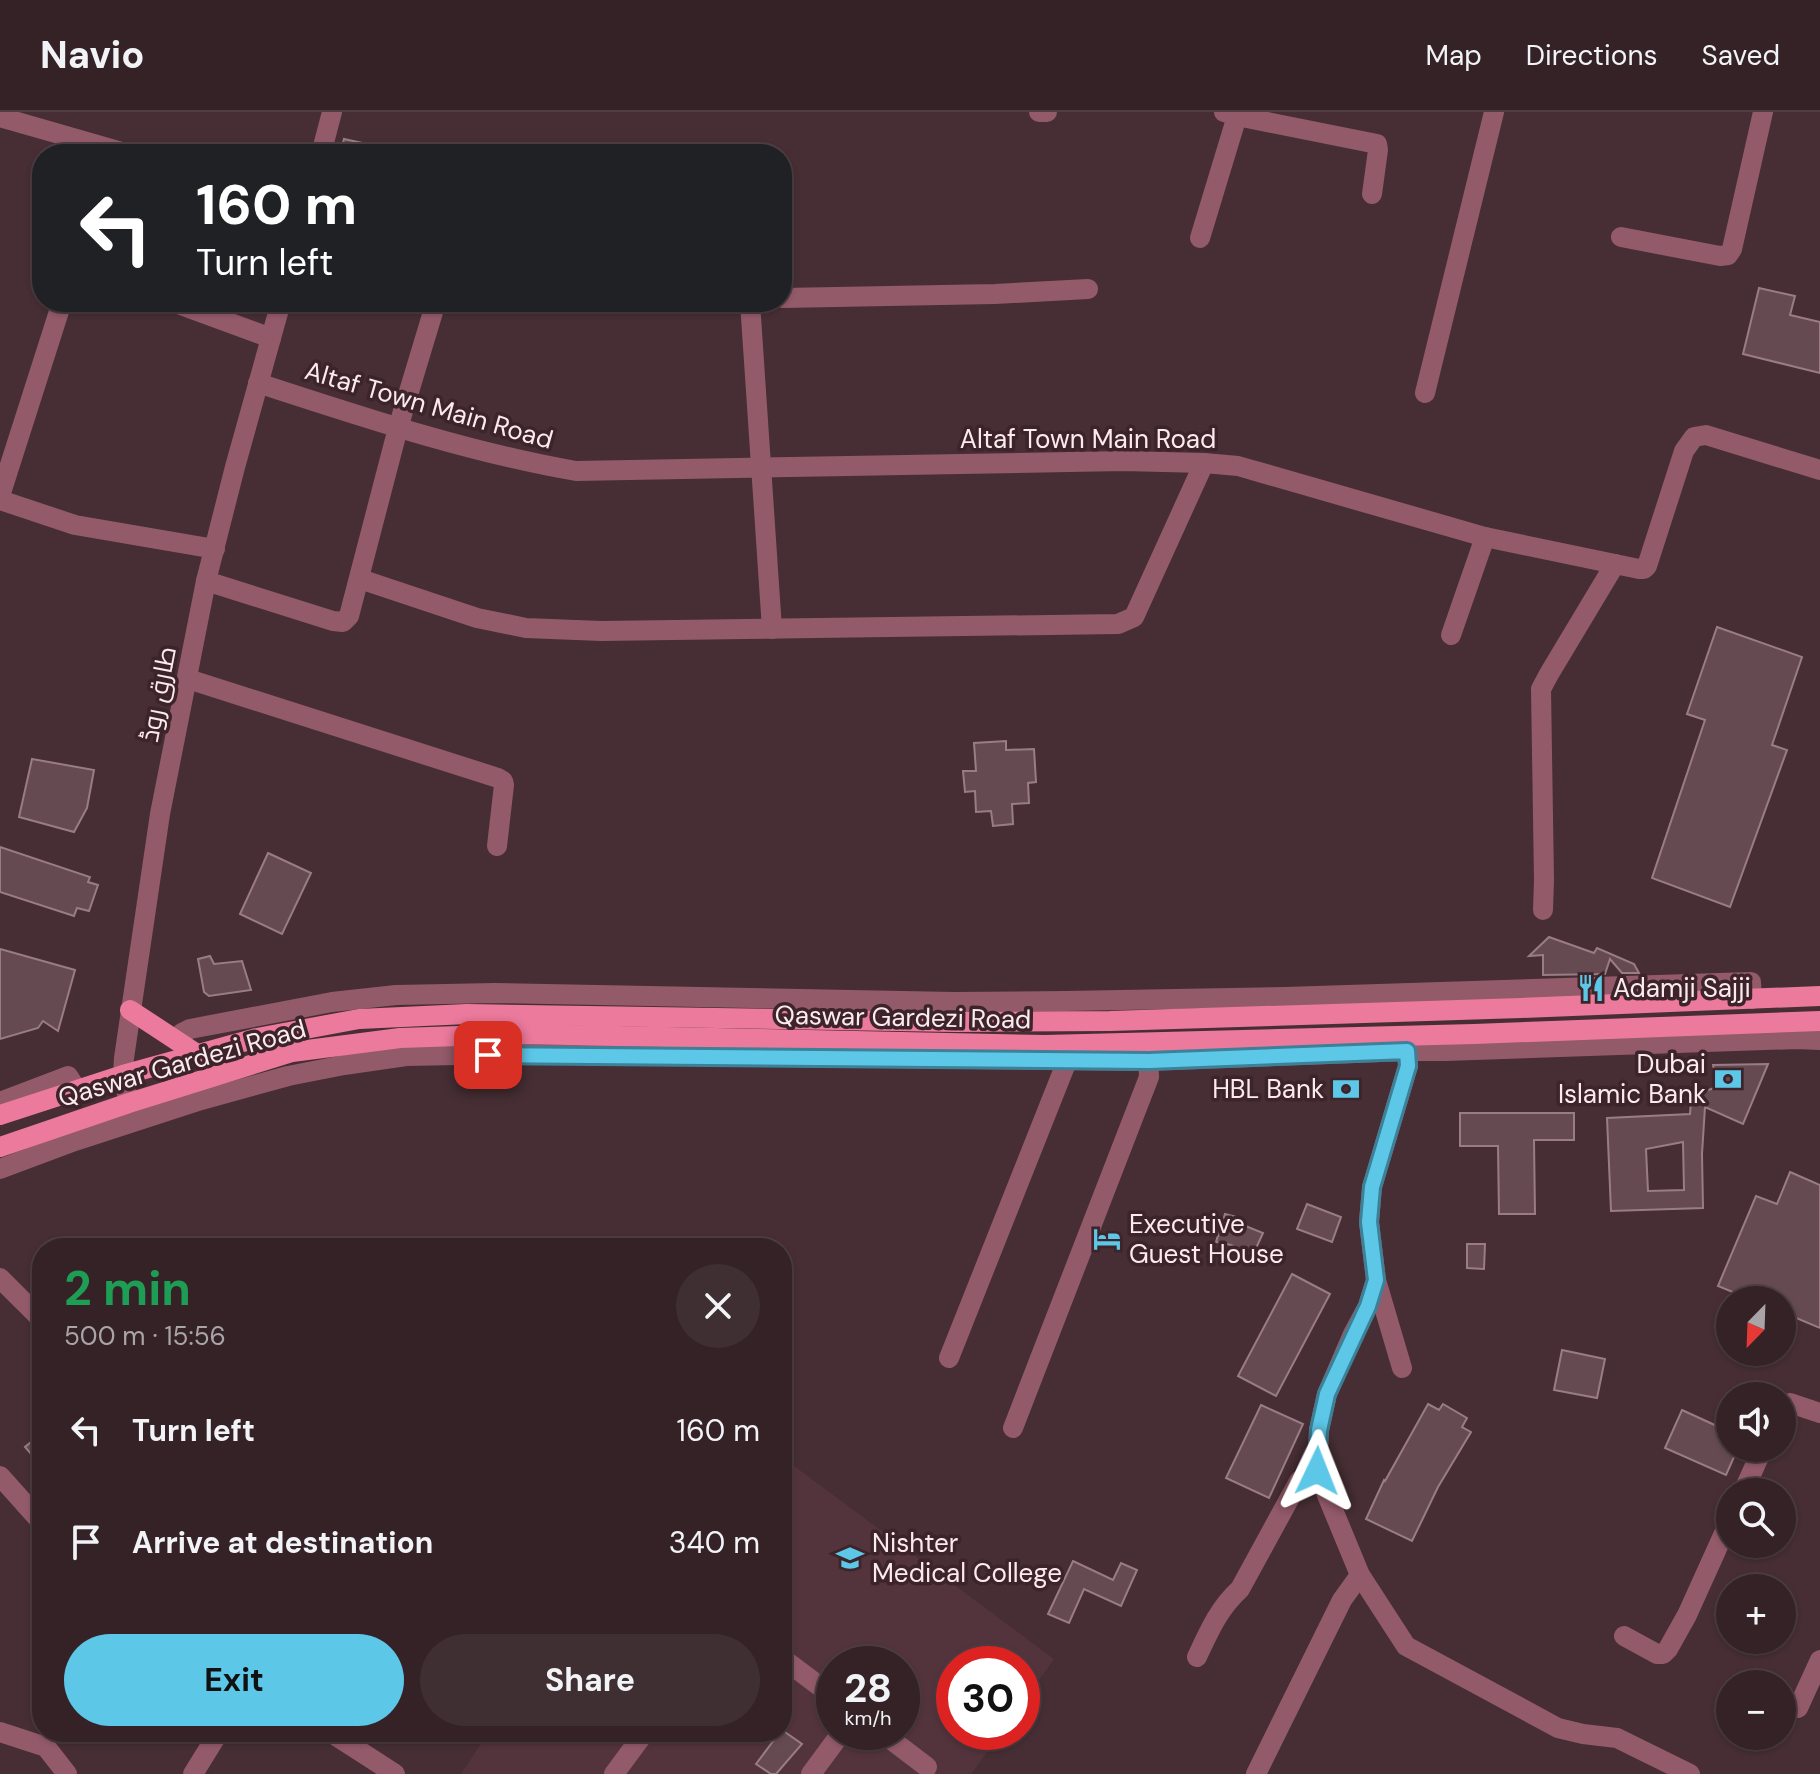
<!DOCTYPE html>
<html lang="en">
<head>
<meta charset="utf-8">
<style>
	body { margin:0; font-family:"DM Sans",Cairo,sans-serif; background:#3f2f33; color:#f1f3f6; height:100vh; display:flex; flex-direction:column; font-size:30px; white-space:nowrap }
	* { box-sizing:border-box; margin:0 }
	p { font-size:26px; color:#a9a4a7 }
	.icon { flex:none; width:44px; height:44px; fill:none; stroke:currentColor; stroke-width:2; stroke-linecap:round; stroke-linejoin:round }
	.map { position:relative; flex:1; overflow:hidden }
	.sheet { position:absolute; left:32px; top:1126px; width:760px; height:504px; display:flex; flex-direction:column; background:#342227; border-radius:32px; box-shadow:0 2px 6px #0004,0 0 0 2px #4e3f44 }
	.sheet>* { flex:none }
	.top-card { position:absolute; left:32px; top:32px; width:760px; height:168px; border-radius:32px; box-shadow:0 2px 6px #0004,0 0 0 2px #4e3f44; background:#202124; color:#fff; overflow:hidden }
	.needle { width:52px; rotate:203deg }
	.fabs { position:absolute; left:1716px; top:1174px; display:grid; gap:16px }
	.fabs a { display:grid; place-items:center; width:80px; height:80px; border-radius:50%; background:#342227; box-shadow:0 2px 6px #0004,0 0 0 2px #4e3f44; font-size:40px }
	.speed { position:absolute; left:816px; top:1534px; display:flex; gap:16px; font-size:40px; font-weight:700; text-align:center }
	.speed>* { display:grid; place-content:center; width:104px; height:104px; border-radius:50%; background:#342227; box-shadow:0 2px 6px #0004,0 0 0 2px #4e3f44; line-height:1 }
	.speed small { font-size:20px; font-weight:400 }
	.speed .limit { border:12px solid #d22; background:#fff; color:#111 }
	.pin { position:absolute; display:grid; place-items:center; width:68px; height:68px; color:#fff; margin:-34px; border-radius:16px; box-shadow:0 4px 12px #0006 }
	.me { position:absolute; width:88px; margin:-44px; rotate:2deg; stroke-linejoin:round; filter:drop-shadow(0 0 6px #0008) }
	.turn { display:flex; align-items:center; gap:28px; height:168px; padding:0 32px; font-size:36px }
	.turn .icon { width:104px; height:104px; stroke-width:2.5 }
	.turn b { display:block; font-size:56px; line-height:68px }
	.round { display:grid; place-items:center; flex:none; width:84px; height:84px; border-radius:42px; background:#3f2f33 }
	.overview { display:flex; align-items:center; justify-content:space-between; height:136px; padding:0 32px }
	h1 { font-size:48px; font-weight:700; line-height:60px; color:#1e9e55 }
	.primary-button { display:flex; gap:16px; margin-top:auto; padding:16px 32px }
	.primary-button a { flex:1; height:92px; border-radius:48px; background:#5dc7e8; color:#111; font-size:32px; font-weight:700; line-height:92px; text-align:center }
	.primary-button a+a { background:#3f2f33; color:#f1f3f6 }
	ul { padding:0; list-style:none }
	li { display:flex; align-items:center; gap:24px; height:112px; padding:0 32px }
	li div { flex:1 }
	li b { display:block; font-size:30px }
	li em { font-style:normal }
	header { display:flex; align-items:center; gap:48px; box-sizing:border-box; height:112px; padding:0 40px; background:#342227; border-bottom:2px solid #4e3f44 }
	header strong { font-size:38px }
	nav { display:flex; gap:44px; margin-inline-start:auto; font-size:28px }
	.map>svg:first-child { display:block }
	.built { fill:#54343c; fill-rule:evenodd }
	.building { fill:#654b51; stroke:#9a7d84; stroke-width:2; fill-rule:evenodd }
	.lines { fill:none; stroke-linecap:round; stroke-linejoin:round }
	.minor { stroke:#935a6a; stroke-width:20 }
	.major { stroke:#ec7a9c; stroke-width:20 }
	.route-casing { stroke:#3c8197; stroke-width:20 }
	.route { stroke:#5dc7e8; stroke-width:14 }
	.labels { text-anchor:middle; dominant-baseline:central; stroke-width:7; stroke-linejoin:round; paint-order:stroke }
	.street-label { font-size:26px; fill:#fbeaee; stroke:#3c242a }
	.poi-label { font-size:26px; fill:#fbeaee; stroke:#3c242a; text-anchor:start }
</style>
</head>
<body>
<header>
<strong>Navio</strong>
<nav><a>Map</a><a>Directions</a><a>Saved</a></nav>
</header>
<div class="map">
<svg width="1820" height="1662" viewBox="0 0 1820 1662">
	<rect width="100%" height="100%" fill="#462e34"/>
	<path class="built" d="M782,1345l272,202 -32,45v-40h-68v68h48l-31,42h-510l28,-42h293zM834,1552h68v68h-68z"/>
	<g class="building">
		<path d="M344,27l42,9 -1,6h-45z"/>
		<path d="M1759,176l36,8 -5,19 30,7v51l-77,-19z"/>
		<path d="M1717,515l85,30 -30,88 15,5 -57,157 -78,-29 53,-158 -18,-6z"/>
		<path d="M1006,629v9l28,-1 2,33 -8,1 1,20 -17,1 1,20 -20,2 -2,-15 -15,1 -1,-21 -10,1 -2,-21h13l-2,-28z"/>
		<path d="M32,647l62,11 -7,38 -13,24 -55,-15z"/>
		<path d="M0,735l90,30 -2,5 10,3 -9,26 -12,-3 -3,8 -74,-24z"/>
		<path d="M268,741l43,20 -29,61 -42,-20z"/>
		<path d="M1549,825l45,16 3,-5 37,16 5,9h-17l-12,-14 -5,15 -62,1v-20l-14,1z"/>
		<path d="M0,837l75,21 -17,61 -15,-10 -5,7 -38,11z"/>
		<path d="M210,844l4,8 28,-3 9,29 -42,6 -5,-4 -6,-33z"/>
		<path d="M1768,952l-25,60 -38,-17 -3,47 1,54 -92,3 -4,-93 83,-4 1,-14 -6,-2 32,-11 -4,-22zM1683,1030l1,48 -36,1 -2,-42z"/>
		<path d="M1460,1001h114v27h-40l1,74h-36l-1,-68h-38z"/>
		<path d="M1790,1060l30,13v143l-38,-16v-12h-30l-34,-14 38,-90 21,8z"/>
		<path d="M1307,1092l34,13 -9,25 -35,-13z"/>
		<path d="M1225,1102l15,4 -2,5 25,10 -10,22 -22,-10 -15,-3z"/>
		<path d="M1467,1132h18l-1,25 -17,-1z"/>
		<path d="M1292,1162l38,20 -54,102 -38,-20z"/>
		<path d="M1562,1238l43,9 -8,39 -43,-8z"/>
		<path d="M1428,1292l11,6 4,-6 24,14 -5,9 9,5 -33,55 -26,54 -46,-22 18,-39 1,1z"/>
		<path d="M1261,1293l42,19 -34,74 -43,-20z"/>
		<path d="M1682,1298l48,22v16h8l-12,27 -61,-27z"/>
		<path d="M42,1321v34l-17,-20z"/>
		<path d="M1073,1449l40,19 8,-17 16,7 -16,36 -37,-17 -15,34 -21,-9z"/>
		<path d="M782,1618l20,14 -26,30h-5l-15,-10 24,-32h2z"/>
	</g>
	<g class="lines">
		<g class="minor">
			<path d="M1039,0h8"/>
			<path d="M1224,0l13,4 140,28 1,6 -6,44"/>
			<path d="M0,5l129,37"/>
			<path d="M321,42l11,-42"/>
			<path d="M1621,125l99,19 8,-1 4,-6 31,-137"/>
			<path d="M1200,126l37,-122"/>
			<path d="M782,186l213,-4 93,-5"/>
			<path d="M173,190l98,36"/>
			<path d="M573,190l17,2 56,-2"/>
			<path d="M750,190l22,327"/>
			<path d="M258,271c105,34 209,69 318,88l547,-10 81,2 34,3 247,71 154,32h5l3,-3 37,-115 10,-14 12,-2 114,35"/>
			<path d="M1425,281l69,-281"/>
			<path d="M0,384l62,-194"/>
			<path d="M0,388l75,25 140,24"/>
			<path d="M360,467l117,39 49,10 75,3 517,-7 16,-7 70,-154"/>
			<path d="M206,469l127,40 10,1 6,-6 49,-188 38,-126"/>
			<path d="M1451,523l34,-98"/>
			<path d="M188,567l310,99 5,3 1,4 -7,61"/>
			<path d="M1543,798l1,-30 -3,-191 8,-15 66,-110"/>
			<path d="M178,929l4,-8 8,-4 142,-27 64,-7 98,-2 460,9 111,-1 220,-4 466,-15 1,17"/>
			<path d="M1407,939l1,15 -36,121 -3,35 7,58 -8,26 -15,28 -26,60 -8,36 -2,41 43,104 46,71 152,82 25,6 34,4 73,36"/>
			<path d="M0,990l68,-26 9,14"/>
			<path d="M129,991l-6,-28 1,-17 36,-244 46,-233 29,-114 46,-165"/>
			<path d="M0,1057l75,-28 126,-41 87,-24 56,-11 62,-9 110,-2 633,7 258,-10h39l351,-12 23,1"/>
			<path d="M0,1166l42,42"/>
			<path d="M1376,1168l26,88"/>
			<path d="M949,1246l118,-297"/>
			<path d="M1782,1299l8,-8 30,10"/>
			<path d="M1013,1316l136,-351 -1,-27"/>
			<path d="M0,1364l42,47"/>
			<path d="M1743,1380l20,-44"/>
			<path d="M1624,1524l33,18h6l5,-5 19,-34 43,-95"/>
			<path d="M1197,1545c12,-26 22,-49 43,-68l59,-108 18,-10"/>
			<path d="M782,1546l52,39"/>
			<path d="M1798,1596l22,-48"/>
			<path d="M0,1620l46,15 21,27"/>
			<path d="M330,1620l65,42"/>
			<path d="M881,1620l46,35"/>
			<path d="M193,1662l26,-42"/>
			<path d="M614,1662l31,-42"/>
			<path d="M811,1662l31,-42"/>
			<path d="M1256,1662l86,-174 18,-25"/>
		</g>
		<g class="major">
			<path d="M130,898l67,44"/>
			<path d="M0,1003l123,-40 134,-37 102,-19 108,-5 489,8 154,-1 411,-13 299,-12"/>
			<path d="M0,1035l129,-44 163,-51 108,-14 120,-4 525,11 429,-11 346,-13"/>
		</g>
	</g>
	<g class="lines">
		<g class="route-casing">
			<path id="route" d="M488,943l661,6 258,-10 1,15 -36,121 -3,35 7,58 -8,26 -41,88 -8,36 -2,41"/>
		</g>
		<use href="#route" class="route"/>
	</g>
	<defs>
		<g id="restaurant-bare" transform="scale(2.16)"><path d="M-5-6h1v4h1v-4h1v4h1v-4h1v5L-1.5 .5V6h-2V.5L-5-1ZM5-6V6H3V1.5H1.5Q1.5-4 5-6Z" fill="#5dc7e8" stroke="#3c242a" stroke-width="2.5" paint-order="stroke"/></g>
		<g id="bank-bare" transform="scale(2.16)"><path d="M-6-4H6V4H-6ZM0-2.3a2.3 2.3 0 1 0 0 4.6a2.3 2.3 0 1 0 0-4.6Z" fill="#5dc7e8" stroke="#3c242a" stroke-width="2.5" paint-order="stroke"/></g>
		<g id="hotel-bare" transform="scale(2.16)"><path d="M-6-4.5h1.5V1H6V5H4.5V3h-9V5H-6ZM-4 0a1.8 1.8 0 1 1 3.6 0ZM.5 0V-2.5h3Q6-2.5 6 0Z" fill="#5dc7e8" stroke="#3c242a" stroke-width="2.5" paint-order="stroke"/></g>
		<g id="university-bare" transform="scale(2.16)"><path d="M0-5L7-2L0 1L-7-2ZM-4 1L0 2.5L4 1V4Q0 6-4 4Z" fill="#5dc7e8" stroke="#3c242a" stroke-width="2.5" paint-order="stroke"/></g>
	</defs>
	<g fill-rule="evenodd">
		<use href="#restaurant-bare" x="1591" y="876"/>
		<use href="#bank-bare" x="1728" y="967"/>
		<use href="#bank-bare" x="1346" y="977"/>
		<use href="#hotel-bare" x="1107" y="1127"/>
		<use href="#university-bare" x="850" y="1446"/>
	</g>
	<g class="labels">
		<g class="street-label">
			<text transform="translate(429 293) rotate(16)">Altaf Town Main Road</text>
			<text x="1088" y="327">Altaf Town Main Road</text>
			<text transform="translate(158 582) rotate(-79)">طارق روڈ</text>
			<text transform="translate(903 905) rotate(1)">Qaswar Gardezi Road</text>
			<text transform="translate(182 951) rotate(-16)">Qaswar Gardezi Road</text>
		</g>
		<g class="poi-label">
			<text x="1613" y="876">Adamji Sajji</text>
			<text x="1706" y="952" text-anchor="end">Dubai<tspan x="1706" dy="30">Islamic Bank</tspan></text>
			<text x="1324" y="977" text-anchor="end">HBL Bank</text>
			<text x="1129" y="1112">Executive<tspan x="1129" dy="30">Guest House</tspan></text>
			<text x="872" y="1431">Nishter<tspan x="872" dy="30">Medical College</tspan></text>
		</g>
	</g>
</svg>
<div class="fabs">
<a><svg class="needle" viewBox="-14 -14 28 28"><path d="M0-13l5 13h-10z" fill="#e53935"/><path d="M0 13l5-13h-10z" fill="#a9a4a7"/></svg></a>
<a><svg class="icon" aria-label="sound" viewBox="0 0 24 24"><path d="M4 9h4l5-4v14l-5-4H4zM17 9q2 3 0 6"/></svg></a>
<a><svg class="icon" aria-label="search" viewBox="0 0 24 24"><circle cx="10" cy="10" r="6"/><path d="M15 15l6 6"/></svg></a>
<a>+</a>
<a>−</a>
</div>
<div class="speed"><div>28<small>km/h</small></div><div class="limit">30</div></div>
<div class="pin" style="left:488px;top:943px;background:#d93025"><svg class="icon" aria-label="arrive" viewBox="0 0 24 24"><path d="M6 21V4h12l-3 4 3 4H6"/></svg></div>
<svg class="me" style="left:1317px;top:1359px" viewBox="-20 -20 40 40"><path d="M0-17L14 15 0 8-14 15z" fill="#5dc7e8" stroke="#fff" stroke-width="4"/></svg>
<div class="top-card">
<div class="turn"><svg class="icon" aria-label="left" viewBox="0 0 24 24"><path d="M17 20v-9H6M10 6l-5 5 5 5"/></svg><div><b>160 m</b>Turn left</div></div>
</div>
<section class="sheet">
<div class="overview"><div><h1>2 min</h1><p>500 m · 15:56</p></div><a class="round"><svg class="icon" aria-label="close" viewBox="0 0 24 24"><path d="M6 6l12 12M18 6L6 18"/></svg></a></div>
<ul>
<li><svg class="icon" aria-label="left" viewBox="0 0 24 24"><path d="M17 20v-9H6M10 6l-5 5 5 5"/></svg><div><b>Turn left</b></div><em>160 m</em></li>
<li><svg class="icon" aria-label="arrive" viewBox="0 0 24 24"><path d="M6 21V4h12l-3 4 3 4H6"/></svg><div><b>Arrive at destination</b></div><em>340 m</em></li>
</ul>
<div class="primary-button"><a>Exit</a><a>Share</a></div>
</section>
</div>
</body>
</html>
